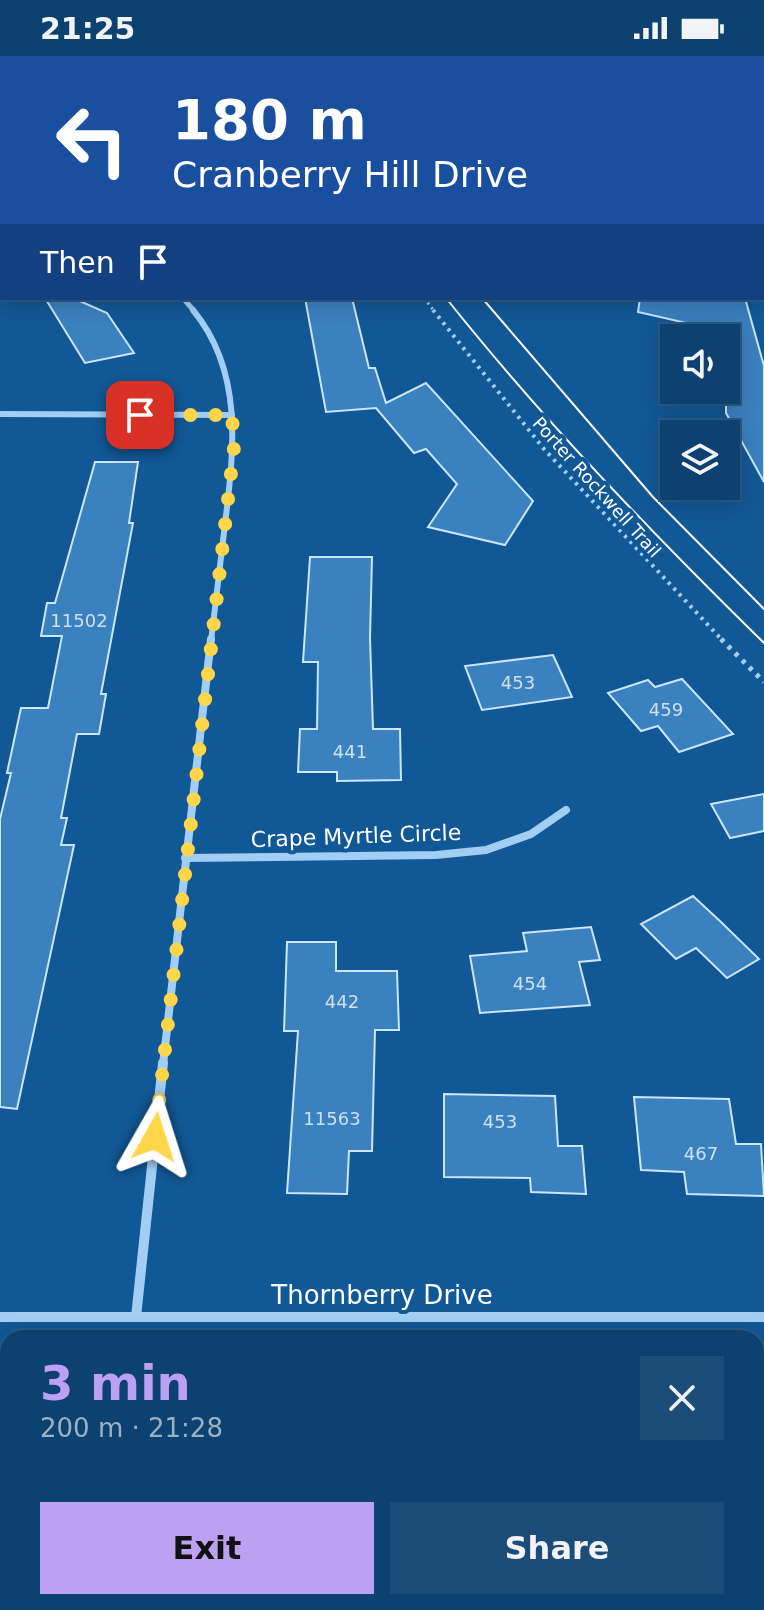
<!DOCTYPE html>
<html lang="en">
<head>
<meta charset="utf-8">
<style>
	body { margin:0; font-family:"DejaVu Sans",sans-serif; background:#1b4d78; color:#f1f3f6; height:100vh; display:flex; flex-direction:column; font-size:30px; white-space:nowrap }
	* { box-sizing:border-box; margin:0 }
	p { font-size:26px; color:#9ab0c3 }
	.icon { flex:none; width:44px; height:44px; fill:none; stroke:currentColor; stroke-width:2; stroke-linecap:round; stroke-linejoin:round }
	.map { position:relative; flex:1; overflow:hidden }
	.side { position:absolute; left:0px; top:1274px; width:764px; height:280px; display:flex; flex-direction:column; background:#0d4270; border-radius:24px 24px 0 0; box-shadow:0 4px 20px #0003,0 0 0 2px #2d5b83 }
	.side>* { flex:none }
	.top-card { position:absolute; left:0px; top:0px; width:764px; height:244px; box-shadow:0 4px 20px #0003,0 0 0 2px #2d5b83; background:#1a4fa0; color:#fff; overflow:hidden }
	.tools { position:absolute; left:660px; top:268px; display:grid; gap:16px }
	.tools a { display:grid; place-items:center; width:80px; height:80px; border-radius:0px; background:#0d4270; box-shadow:0 4px 20px #0003,0 0 0 2px #2d5b83; font-size:40px }
	.pin { position:absolute; display:grid; place-items:center; width:68px; height:68px; color:#fff; margin:-34px; border-radius:16px; box-shadow:0 4px 12px #0006 }
	.me { position:absolute; width:88px; margin:-44px; rotate:6deg; stroke-linejoin:round; filter:drop-shadow(0 0 6px #0008) }
	.turn { display:flex; align-items:center; gap:28px; height:168px; padding:0 40px; font-size:36px }
	.turn .icon { width:104px; height:104px; stroke-width:2.5 }
	.turn b { display:block; font-size:56px; line-height:68px }
	.then { display:flex; align-items:center; height:76px; padding:0 40px; background:#0003; gap:16px; font-size:30px }
	.round { display:grid; place-items:center; flex:none; width:84px; height:84px; border-radius:0px; background:#1b4d78 }
	.summary { display:flex; align-items:center; justify-content:space-between; height:136px; padding:0 40px }
	h1 { font-size:48px; font-weight:800; line-height:60px; color:#bca0f2 }
	.button { display:flex; gap:16px; margin-top:auto; padding:16px 40px }
	.button a { flex:1; height:92px; border-radius:0px; background:#bca0f2; color:#111; font-size:32px; font-weight:800; line-height:92px; text-align:center }
	.button a+a { background:#1b4d78; color:#f1f3f6 }
	.status { display:flex; justify-content:space-between; align-items:center; height:56px; padding:0 40px; background:#0d4270; direction:ltr }
	.status svg { height:22px; fill:currentColor }
	.map>svg:first-child { display:block }
	.building { fill:#3a81bf; stroke:#c9e6fd; stroke-width:2 }
	.lines { fill:none; stroke-linecap:round; stroke-linejoin:round }
	.path-far2 { stroke:#a2cef3; stroke-width:3; stroke-dasharray:2 4; stroke-linecap:butt }
	.path-far1 { stroke:#a2cef3; stroke-width:4; stroke-dasharray:3 5; stroke-linecap:butt }
	.path { stroke:#a2cef3; stroke-width:5; stroke-dasharray:4 6; stroke-linecap:butt }
	.service { stroke:#a2cef3; stroke-width:4 }
	.minor-far3 { stroke:#a2cef3; stroke-width:5 }
	.minor-far2 { stroke:#a2cef3; stroke-width:6 }
	.minor-far1 { stroke:#a2cef3; stroke-width:8 }
	.minor { stroke:#a2cef3; stroke-width:10 }
	.primary { fill:#eef6ff; fill-rule:evenodd }
	.tram { stroke:#fff; stroke-width:2 }
	.route { stroke:#ffd54a; stroke-width:14; stroke-dasharray:0 25.2 }
	.labels { text-anchor:middle; dominant-baseline:central; stroke-width:8; stroke-linejoin:round; paint-order:stroke }
	.far-street-label { font-size:18px; fill:#fff; stroke:#115896 }
	.number-label { font-size:18px; fill:#cee0ef }
	.street-label { font-size:22px; fill:#fff; stroke:#115896 }
	.near-street-label { font-size:26px; fill:#fff; stroke:#115896 }
</style>
</head>
<body>
<div class="status"><b>21:25</b><svg viewBox="0 0 49 12"><path d="M0 12V9h3v3zM5 12V6h3v6zM10 12V3h3v9zM15 12V0h3v12zM26 1h20v11H26zM47 4h2v5h-2z"/></svg></div>
<div class="map">
<svg width="764" height="1554" viewBox="0 0 764 1554">
	<rect width="100%" height="100%" fill="#115896"/>
	<g class="building">
		<path d="M45,242h28l34,15 27,40 -49,10z"/>
		<path d="M305,242h47l17,70h6l11,35 40,-20 107,118 -28,44 -77,-18 29,-43 -31,-35 -12,4 -38,-45 -50,4z"/>
		<path d="M640,242h105l19,68v116l-38,-69v-81l-88,-20z"/>
		<path d="M95,406h43l-9,61h4l-32,171h5l-7,40h-22l-16,84h6l-6,27h13l-57,264 -17,-2v-288l11,-46h-4l14,-65h27l14,-72h-21l6,-33h8z"/>
		<path d="M310,501h62l-2,81 3,91h27l1,51 -64,1v-9h-39l2,-43h17l1,-67h-15z"/>
		<path d="M553,599l19,42 -90,13 -17,-44z"/>
		<path d="M682,623l51,55 -54,18 -21,-26 -17,5 -33,-38 40,-13 7,7z"/>
		<path d="M764,738v37l-34,7 -19,-34z"/>
		<path d="M693,840l28,26 38,37 -32,19 -31,-30 -20,11 -35,-35z"/>
		<path d="M591,871l9,33 -21,2 11,43 -110,8 -10,-57 57,-5 -4,-18z"/>
		<path d="M287,886h49v29h61l2,59h-24l-3,121h-23l-2,43 -60,-1 11,-162h-14z"/>
		<path d="M444,1038l111,2 3,50h24l4,48 -55,-2 -1,-14 -86,-1z"/>
		<path d="M634,1041l95,2 7,45h25l3,52 -77,-2 -3,-22 -43,-2z"/>
	</g>
	<g class="lines">
		<path class="path-far2" d="M424,242l11,14"/>
		<path class="path-far1" d="M433,254l111,139 179,192"/>
		<path class="path" d="M721,583l43,43"/>
		<path class="service" d="M0,42l2,-5"/>
		<path class="minor-far3" d="M183,242l12,14"/>
		<g class="minor-far2">
			<path d="M193,254c51,62 41,140 32,214 -5,39 -9,78 -14,117"/>
			<path d="M0,358l232,1"/>
		</g>
		<g class="minor-far1">
			<path d="M185,802l251,-3 50,-5 45,-16 35,-24"/>
			<path d="M163,1009l48,-426"/>
		</g>
		<g class="minor">
			<path d="M0,1261h764"/>
			<path d="M136,1261l27,-254"/>
		</g>
		<g class="primary">
			<rect x="0" y="72" width="2" height="6"/>
			<rect x="762" y="79" width="2" height="6"/>
			<rect x="0" y="88" width="2" height="8"/>
		</g>
		<g class="tram">
			<path d="M446,242c98,123 206,235 318,345"/>
			<path d="M482,242l171,199 111,112"/>
		</g>
	</g>
	<g class="lines">
		<path class="route" d="M140,359h92l2,32 -79,690"/>
	</g>
	<g class="labels">
		<g class="far-street-label">
			<text transform="translate(597 431) rotate(48)">Porter Rockwell Trail</text>
		</g>
		<g class="number-label">
			<text x="79" y="564">11502</text>
			<text x="518" y="626">453</text>
			<text x="666" y="653">459</text>
			<text x="350" y="695">441</text>
			<text x="530" y="927">454</text>
			<text x="342" y="945">442</text>
			<text x="332" y="1062">11563</text>
			<text x="500" y="1065">453</text>
			<text x="701" y="1097">467</text>
		</g>
		<g class="street-label">
			<text transform="translate(356 780) rotate(-2)">Crape Myrtle Circle</text>
		</g>
		<g class="near-street-label">
			<text x="382" y="1239">Thornberry Drive</text>
		</g>
	</g>
</svg>
<div class="tools">
<a><svg class="icon" aria-label="sound" viewBox="0 0 24 24"><path d="M4 9h4l5-4v14l-5-4H4zM17 9q2 3 0 6"/></svg></a>
<a><svg class="icon" aria-label="layers" viewBox="0 0 24 24"><path d="M12 4l9 5-9 5-9-5zM3 14l9 5 9-5"/></svg></a>
</div>
<div class="pin" style="left:140px;top:359px;background:#d93025"><svg class="icon" aria-label="arrive" viewBox="0 0 24 24"><path d="M6 21V4h12l-3 4 3 4H6"/></svg></div>
<svg class="me" style="left:155px;top:1081px" viewBox="-20 -20 40 40"><path d="M0-17L14 15 0 8-14 15z" fill="#ffd54a" stroke="#fff" stroke-width="4"/></svg>
<div class="top-card">
<div class="turn"><svg class="icon" aria-label="left" viewBox="0 0 24 24"><path d="M17 20v-9H6M10 6l-5 5 5 5"/></svg><div><b>180 m</b>Cranberry Hill Drive</div></div>
<div class="then">Then<svg class="icon" aria-label="arrive" viewBox="0 0 24 24"><path d="M6 21V4h12l-3 4 3 4H6"/></svg></div>
</div>
<section class="side">
<div class="summary"><div><h1>3 min</h1><p>200 m · 21:28</p></div><a class="round"><svg class="icon" aria-label="close" viewBox="0 0 24 24"><path d="M6 6l12 12M18 6L6 18"/></svg></a></div>
<div class="button"><a>Exit</a><a>Share</a></div>
</section>
</div>
</body>
</html>
